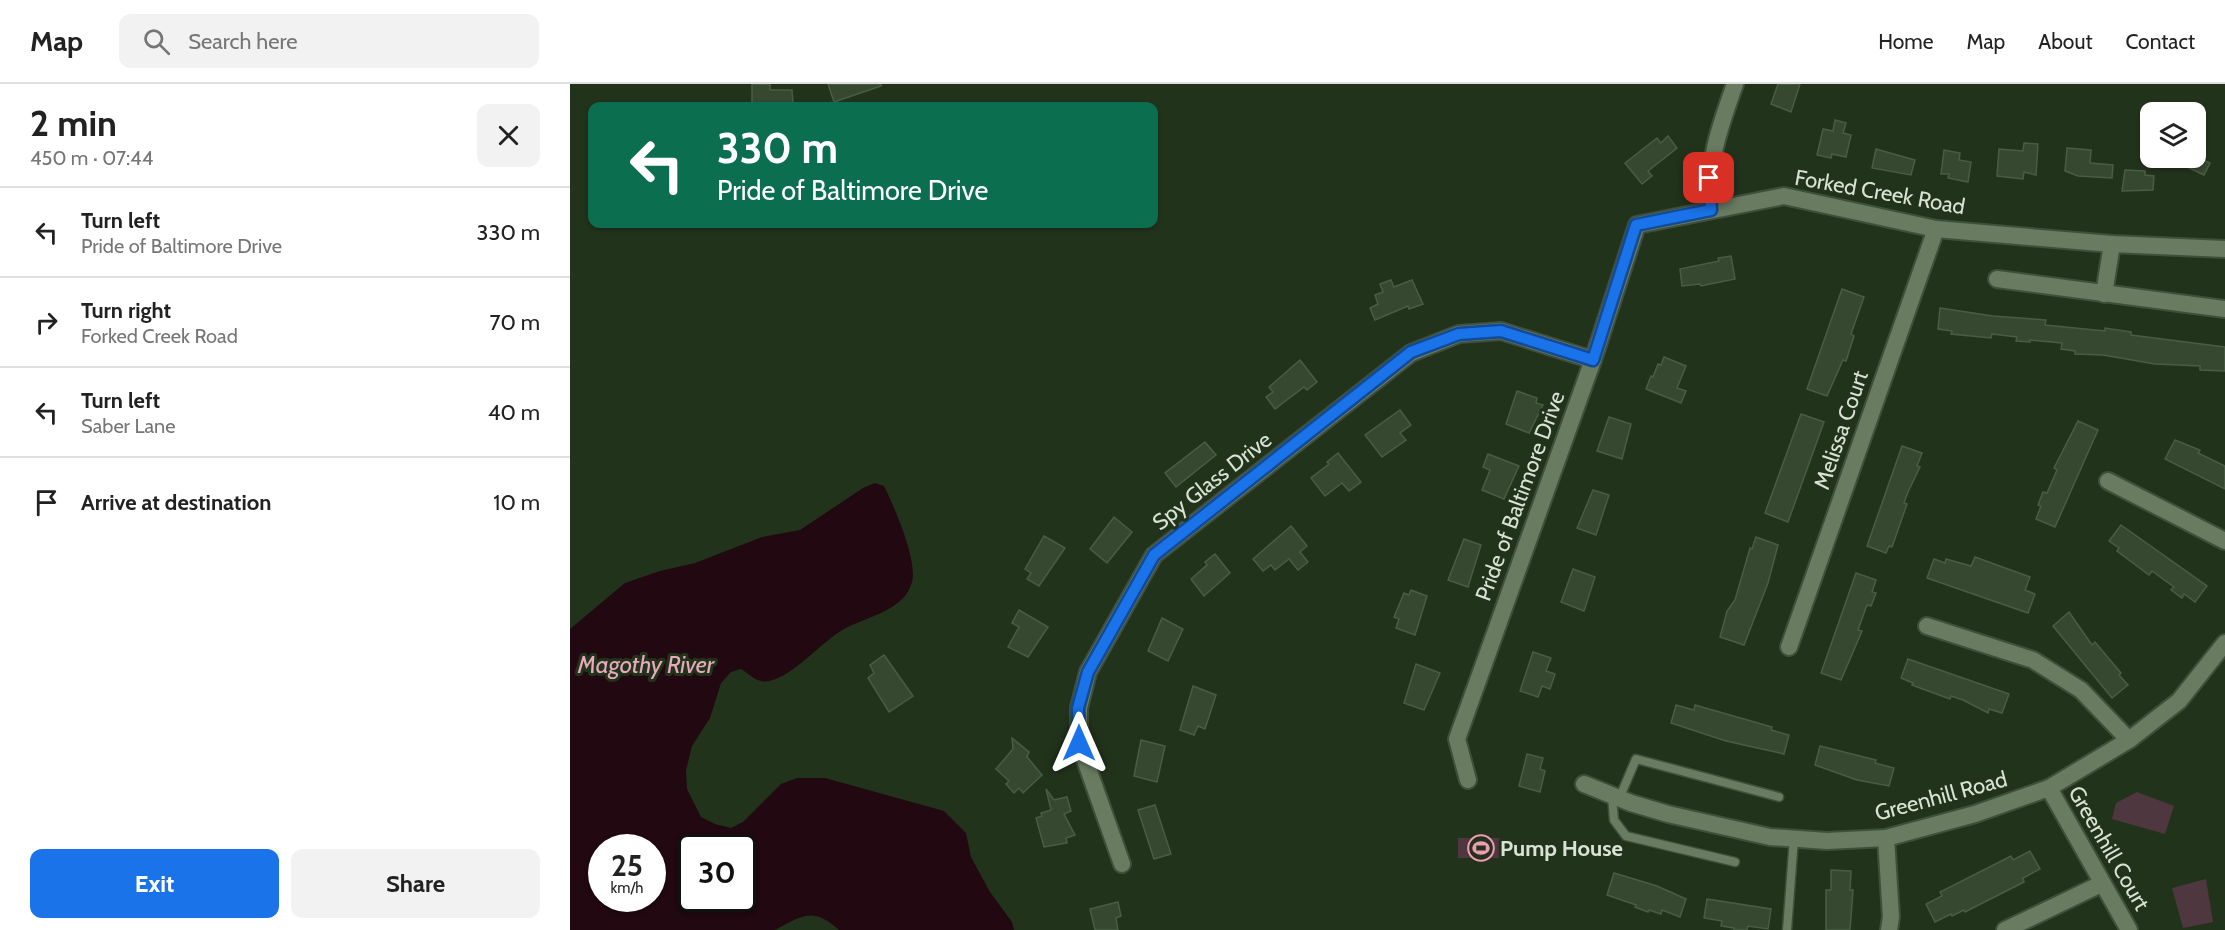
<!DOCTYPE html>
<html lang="en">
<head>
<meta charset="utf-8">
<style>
	body { margin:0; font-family:Cabin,sans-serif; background:#f2f2f2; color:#222; height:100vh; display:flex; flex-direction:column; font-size:22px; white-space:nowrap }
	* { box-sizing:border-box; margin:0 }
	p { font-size:20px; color:#767676 }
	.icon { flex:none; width:33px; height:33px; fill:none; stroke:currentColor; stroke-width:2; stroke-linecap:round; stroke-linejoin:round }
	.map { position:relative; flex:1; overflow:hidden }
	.drawer { display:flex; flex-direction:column; background:#fff; width:570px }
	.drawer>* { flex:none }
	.banner { position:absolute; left:18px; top:18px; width:570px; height:126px; border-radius:12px; box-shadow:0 2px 4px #0004; background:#0b6e4f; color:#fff; overflow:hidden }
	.buttons { position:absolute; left:1570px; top:18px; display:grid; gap:12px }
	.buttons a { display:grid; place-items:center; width:66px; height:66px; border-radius:12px; background:#fff; box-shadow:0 2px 4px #0004; font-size:30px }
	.speed { position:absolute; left:18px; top:750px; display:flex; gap:12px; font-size:30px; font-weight:700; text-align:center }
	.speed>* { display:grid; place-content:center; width:78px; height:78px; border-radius:50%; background:#fff; box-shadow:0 2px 4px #0004; line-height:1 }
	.speed small { font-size:15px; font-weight:400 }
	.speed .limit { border:3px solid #111; border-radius:9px; background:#fff; color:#111 }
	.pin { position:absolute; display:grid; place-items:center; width:51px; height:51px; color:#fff; margin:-26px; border-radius:12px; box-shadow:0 3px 9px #0006 }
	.me { position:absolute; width:66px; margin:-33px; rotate:0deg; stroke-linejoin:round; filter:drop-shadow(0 0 4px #0008) }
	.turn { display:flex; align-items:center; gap:21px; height:126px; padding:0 30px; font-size:27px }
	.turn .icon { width:78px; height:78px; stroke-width:2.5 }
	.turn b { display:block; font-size:42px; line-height:51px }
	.round { display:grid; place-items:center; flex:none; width:63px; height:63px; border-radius:12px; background:#f2f2f2 }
	.overview { display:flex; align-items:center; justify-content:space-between; height:102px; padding:0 30px }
	h1 { font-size:36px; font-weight:700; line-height:45px }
	.cta { display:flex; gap:12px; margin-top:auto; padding:12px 30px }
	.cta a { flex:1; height:69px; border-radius:12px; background:#1a73e8; color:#fff; font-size:24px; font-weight:700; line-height:69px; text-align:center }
	.cta a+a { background:#f2f2f2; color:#222 }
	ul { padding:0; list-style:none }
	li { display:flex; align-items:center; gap:18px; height:90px; padding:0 30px; border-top:2px solid #e0e0e0 }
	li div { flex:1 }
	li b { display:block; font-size:22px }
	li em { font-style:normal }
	header { display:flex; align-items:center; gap:36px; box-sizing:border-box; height:84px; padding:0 30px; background:#fff; border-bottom:2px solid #e0e0e0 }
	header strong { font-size:28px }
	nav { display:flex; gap:33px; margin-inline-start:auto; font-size:21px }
	.search { width:420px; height:54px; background:#f2f2f2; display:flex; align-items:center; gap:15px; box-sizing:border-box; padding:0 21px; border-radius:12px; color:#767676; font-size:22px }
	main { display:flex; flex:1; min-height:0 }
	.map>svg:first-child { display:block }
	.green { fill:#4e373e }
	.water { fill:#210811; fill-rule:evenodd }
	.building { fill:#364830; stroke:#4a5d44; stroke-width:1.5 }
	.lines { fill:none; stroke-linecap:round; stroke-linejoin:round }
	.lane-casing { stroke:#404f3b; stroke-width:11 }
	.street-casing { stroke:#404f3b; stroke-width:20 }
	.lane { stroke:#697c62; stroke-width:8 }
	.street { stroke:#697c62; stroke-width:16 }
	.route-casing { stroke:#114b97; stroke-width:15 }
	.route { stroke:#1a73e8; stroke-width:10 }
	.labels { text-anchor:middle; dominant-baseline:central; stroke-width:6; stroke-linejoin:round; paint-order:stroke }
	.street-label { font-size:22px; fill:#d8e3d4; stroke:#22331c }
	.poi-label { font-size:22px; font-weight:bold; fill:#d8e3d4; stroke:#22331c; text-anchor:start }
	.water-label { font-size:24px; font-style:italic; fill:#e8aabc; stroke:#22331c }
</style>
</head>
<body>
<header>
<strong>Map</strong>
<div class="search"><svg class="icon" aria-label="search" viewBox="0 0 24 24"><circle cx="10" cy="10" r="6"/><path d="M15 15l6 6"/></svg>Search here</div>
<nav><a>Home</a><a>Map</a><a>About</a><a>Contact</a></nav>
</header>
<main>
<section class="drawer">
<div class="overview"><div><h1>2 min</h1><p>450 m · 07:44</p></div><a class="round"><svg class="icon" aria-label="close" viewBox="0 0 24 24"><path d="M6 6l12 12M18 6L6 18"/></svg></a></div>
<ul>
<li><svg class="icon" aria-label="left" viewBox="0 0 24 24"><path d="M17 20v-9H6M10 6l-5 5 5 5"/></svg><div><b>Turn left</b><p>Pride of Baltimore Drive</p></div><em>330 m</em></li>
<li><svg class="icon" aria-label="right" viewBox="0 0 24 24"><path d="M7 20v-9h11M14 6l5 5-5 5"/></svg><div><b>Turn right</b><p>Forked Creek Road</p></div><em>70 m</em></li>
<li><svg class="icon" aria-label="left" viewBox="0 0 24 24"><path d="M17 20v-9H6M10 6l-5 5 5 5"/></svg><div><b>Turn left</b><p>Saber Lane</p></div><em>40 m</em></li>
<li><svg class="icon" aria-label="arrive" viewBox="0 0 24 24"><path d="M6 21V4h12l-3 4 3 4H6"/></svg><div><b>Arrive at destination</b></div><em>10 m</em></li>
</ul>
<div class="cta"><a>Exit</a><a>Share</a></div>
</section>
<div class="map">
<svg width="1655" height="846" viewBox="0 0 1655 846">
	<rect width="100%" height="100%" fill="#22331c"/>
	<g class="green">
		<path d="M1567,708l37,14 -9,28 -53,-15 4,-16z"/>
		<rect x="888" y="754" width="45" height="20"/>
		<path d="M1636,795l7,43 -30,6 -11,-40z"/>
	</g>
	<path class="water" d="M305,399l9,3c10,20 34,75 28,96 -2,7 -6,14 -12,19 -16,14 -38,18 -56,28 -23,13 -50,47 -75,52 -12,3 -19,-7 -28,-12l-10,3 -10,11 -11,35 -18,28 -6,24 1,19 14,28 14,7 16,4 12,-6 38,-38 16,-6h28l119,33 22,22 5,24 19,35 22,30 2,8h-175c-27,-24 -37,-14 -64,0h-205v-301l55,-46 35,-12 35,-8 67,-26 38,-7 63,-42zM32,764h50v50h-50zM122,764h50v50h-50z"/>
	<g class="building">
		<path d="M182,0h18v6h22l1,14 -41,2z"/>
		<path d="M258,0h53v2l-47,16z"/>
		<path d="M1208,0h22l-9,28 -20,-8z"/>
		<path d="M1265,36l11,3 -3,10 8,2 -5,22 -14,-3 -1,4 -14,-3 6,-26 10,2z"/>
		<path d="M1098,52l9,12 -29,23 4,5 -10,8 -17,-21 32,-25 4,5z"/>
		<path d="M1454,59l14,1 -2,31 -12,-3 -1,7 -26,-3 2,-27 24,2z"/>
		<path d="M1497,64l24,2 -1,13 23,2 -1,13 -34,-2 -13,-5z"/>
		<path d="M1306,65l39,11 -4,15 -39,-7z"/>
		<path d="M1374,66l16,3 -1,7 12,2 -3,20 -20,-4 1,-4h-8z"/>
		<path d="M1598,74h31l11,5 -6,12z"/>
		<path d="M1555,86l20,1v4l9,1 -1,14 -31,1z"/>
		<path d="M1161,172l4,23 -34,7 -1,-2 -18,2 -2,-17 39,-8 -1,-3z"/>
		<path d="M821,196l3,7 18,-7 11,24 -14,5 -1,-3 -33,14 -5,-12 8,-4 -3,-9 8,-3 -3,-8z"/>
		<path d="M1272,205l22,8 -13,37 3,2 -8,25 -3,-1 -16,36 -20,-7z"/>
		<path d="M1370,224l53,8 53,4 -1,5 60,6v-3l26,4v3l94,12v24l-25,-1v-4l-45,-2 -52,-9 -28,-1v-3l-14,-2 1,-6 -32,-3v2l-14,-1 1,-4 -25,-3 -1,4 -40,-4 1,-3 -14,-2z"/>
		<path d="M1094,273l22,9 -9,22 9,3 -5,12 -35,-14 5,-13 2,1 5,-13 3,1z"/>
		<path d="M730,276l17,22 -10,8 -3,-3 -29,22 -9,-12 7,-5 -4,-5z"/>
		<path d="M947,307l20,7 -1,5 7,2 -14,28 -23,-9z"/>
		<path d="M830,326l11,15 -11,8 6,7 -24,17 -17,-22z"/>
		<path d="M1231,330l23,8 -36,100 -23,-9z"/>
		<path d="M1039,333l22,7 -9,35 -25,-8z"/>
		<path d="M1508,337l20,9 -43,97 -19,-8 5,-13 -3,-1 5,-13 4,1 10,-23 -3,-2z"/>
		<path d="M1605,356l25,10 -2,3 27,13v23l-60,-30z"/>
		<path d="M635,358l11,13 -40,32 -11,-14z"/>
		<path d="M1332,362l20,7 -5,13 3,1 -12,25 -4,11 3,1 -15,43 -3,-1 -3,7 -19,-7z"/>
		<path d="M768,369l23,29 -12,9 -7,-8 -17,13 -14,-18 18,-14 -2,-2z"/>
		<path d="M918,370l31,12 -15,33 -22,-9 8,-20 -7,-3z"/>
		<path d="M1023,406l16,5 -13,40 -19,-7z"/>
		<path d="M544,433l18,15 -25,31 -17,-14z"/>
		<path d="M1551,441l86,61 -12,16 -11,-8 -2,4 -11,-8 3,-3 -22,-16 -3,4 -32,-24 2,-3 -10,-7z"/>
		<path d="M721,442l16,20 -7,6 8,10 -10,8 -9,-11 -14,11 -4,-5 -8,6 -10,-12z"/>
		<path d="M474,452l21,12 -26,38 -12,-7 4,-6 -6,-4z"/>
		<path d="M1186,453l22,8 -10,38 -24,62 -24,-8 7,-26 8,-11 15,-52 2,1z"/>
		<path d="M894,455l17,6 -13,42 -20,-7z"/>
		<path d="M645,470l15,19 -26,23 -13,-17 16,-14 -2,-3z"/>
		<path d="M1405,473l55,20 -5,13 10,4 -7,19 -101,-35 7,-19 11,4 1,-4 25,7z"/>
		<path d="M1003,485l22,8 -11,34 -23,-9z"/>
		<path d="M1286,489l20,7 -4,12 4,1 -5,13 -4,-1 -9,25 4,1 -21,49 -20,-7z"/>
		<path d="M841,506l16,6 -12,39 -19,-7 3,-9 -5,-2 10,-24 5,2z"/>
		<path d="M449,526l29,17 -20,30 -20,-10 11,-20 -7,-4z"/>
		<path d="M1499,528l23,33 3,-3 26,31 -2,2 9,10 -16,13 -59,-72z"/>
		<path d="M592,534l21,11 -15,32 -20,-10z"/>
		<path d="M963,568l18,6 -5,13 9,3 -5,15 -8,-3 -4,11 -18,-6z"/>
		<path d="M314,571l29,41 -24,16 -21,-34 6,-5 -4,-8z"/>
		<path d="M1338,575l101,35 -7,19 -13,-4 -1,4 -25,-13 -12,-4 -1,3 -38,-14 1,-2 -12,-5z"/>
		<path d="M846,580l24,9 -16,37 -20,-7z"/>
		<path d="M623,602l23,9 -11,34 -7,-3 -4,9 -14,-5z"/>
		<path d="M1106,621l18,5 1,-5 77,22 -1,3 18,5 -5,19 -58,-13 -55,-18z"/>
		<path d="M442,654l17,14 -2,5 15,18 -19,18 -4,-5 -5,5 -8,-9 3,-3 -13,-12 17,-20z"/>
		<path d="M571,656l24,6 -8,36 -23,-6z"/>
		<path d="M1250,662l56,14 -1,3 19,5 -5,18 -32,-6 -42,-15z"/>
		<path d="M957,670l16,4 -3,11 5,2 -5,21 -21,-6z"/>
		<path d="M476,705l8,11 13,-3 4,14 -7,3 11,21 -9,3 1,5 -23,4 -8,-29 6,-2 -1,-3 10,-3z"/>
		<path d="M585,721l16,49 -17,5 -16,-49z"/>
		<path d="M1460,767l10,18 -17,9 1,4 -59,30 -1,-2 -12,6 -1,-2 -16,8 -9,-18 16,-8 -2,-4 71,-36 2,4z"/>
		<path d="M1261,786l20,1 -1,19h3l-3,40h-24v-40h5z"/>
		<path d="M1044,789l43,13 29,13 -6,18 -18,-7 -1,4 -12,-4 -1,2 -13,-5 1,-2 -29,-10z"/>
		<path d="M1137,815l64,10 -3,20 -20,-3 -1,4h-13v-2l-13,-2 1,-5 -18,-3z"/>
		<path d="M548,818l3,14 -5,2 2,12h-23l-5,-21z"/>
	</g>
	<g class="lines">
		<g class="lane-casing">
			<g id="lane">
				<path d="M1042,712l2,24 12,16 109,26"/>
				<path d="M1049,715l17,-40 143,38"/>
				<path d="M1217,846l7,-92"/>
			</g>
		</g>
		<g class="street-casing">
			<g id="street">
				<path d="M1141,126c-4,-49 8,-81 24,-126"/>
				<path d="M1427,195l228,30"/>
				<path d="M1534,210l8,-50"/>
				<path d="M1538,397l117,60"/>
				<path d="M1357,542l106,34 48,30 48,50"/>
				<path d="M1219,563l147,-418"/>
				<path d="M898,696l-11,-41 136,-379 44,-135 147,-29 152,33 176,15 113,5"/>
				<path d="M1014,700l47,19 37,11 102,23 57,4 59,-3 89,-24 74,-26 80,-48 50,-39 46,-58"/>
				<path d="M1479,704l80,142"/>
				<path d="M1316,754l5,79 -2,13"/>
				<path d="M552,780l-43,-121v-35l9,-36 66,-117 257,-202 48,-19 42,-3 92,29"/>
				<path d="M1435,846l96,-46"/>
			</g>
		</g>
		<use href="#lane" class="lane"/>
		<use href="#street" class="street"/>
	</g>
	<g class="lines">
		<g class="route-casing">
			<path id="route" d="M509,659l-1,-35 10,-36 66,-117 257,-203 48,-18 42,-3 92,29 43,-135 75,-15 -2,-32"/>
		</g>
		<use href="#route" class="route"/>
	</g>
	<defs>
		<g id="stadium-ring" transform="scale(1.35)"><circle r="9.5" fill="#22331c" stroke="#f09ab5" stroke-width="1.5"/><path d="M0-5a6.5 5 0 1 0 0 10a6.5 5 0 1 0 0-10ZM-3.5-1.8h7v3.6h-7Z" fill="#f09ab5"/></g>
	</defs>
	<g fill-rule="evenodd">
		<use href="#stadium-ring" x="911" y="764"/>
	</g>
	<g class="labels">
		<g class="street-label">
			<text transform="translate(1310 108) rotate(10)">Forked Creek Road</text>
			<text transform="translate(1271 346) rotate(-71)">Melissa Court</text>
			<text transform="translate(642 397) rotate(-38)">Spy Glass Drive</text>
			<text transform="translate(950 412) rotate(-70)">Pride of Baltimore Drive</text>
			<text transform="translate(1371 712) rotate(-15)">Greenhill Road</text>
			<text transform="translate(1539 764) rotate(60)">Greenhill Court</text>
		</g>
		<g class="poi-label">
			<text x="930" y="764">Pump House</text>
		</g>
		<g class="water-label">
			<text x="76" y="580">Magothy River</text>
		</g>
	</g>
</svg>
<div class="buttons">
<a><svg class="icon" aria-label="layers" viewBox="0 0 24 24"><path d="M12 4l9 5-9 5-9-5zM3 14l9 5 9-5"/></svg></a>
</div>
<div class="speed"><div>25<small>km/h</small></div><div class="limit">30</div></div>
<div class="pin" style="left:1139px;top:94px;background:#d93025"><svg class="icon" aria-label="arrive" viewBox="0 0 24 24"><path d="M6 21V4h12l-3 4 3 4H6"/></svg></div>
<svg class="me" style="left:509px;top:659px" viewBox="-20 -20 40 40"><path d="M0-17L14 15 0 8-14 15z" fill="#1a73e8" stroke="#fff" stroke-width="4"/></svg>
<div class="banner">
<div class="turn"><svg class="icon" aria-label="left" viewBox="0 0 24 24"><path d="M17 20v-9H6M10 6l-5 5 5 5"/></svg><div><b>330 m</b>Pride of Baltimore Drive</div></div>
</div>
</div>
</main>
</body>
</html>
